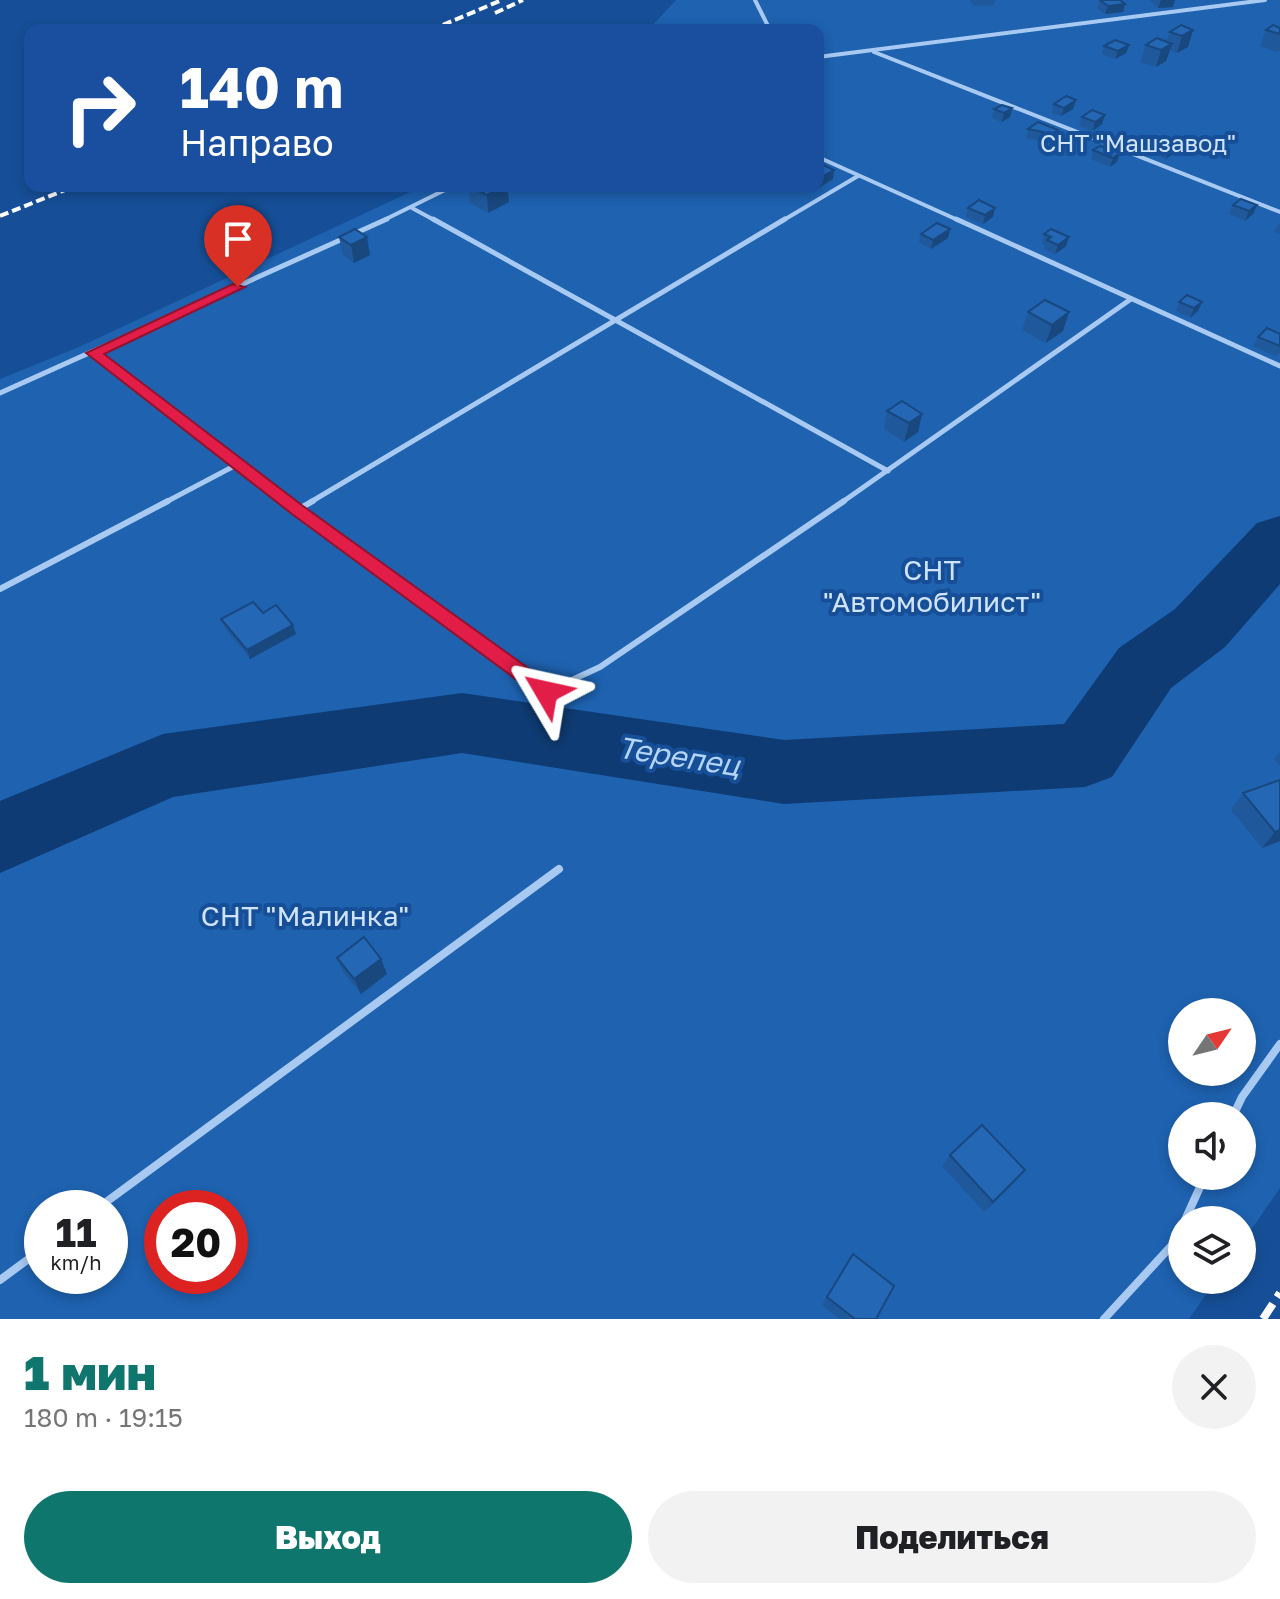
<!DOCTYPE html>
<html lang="ru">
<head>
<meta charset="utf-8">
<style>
	body { margin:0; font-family:"Golos Text",sans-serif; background:#f2f2f2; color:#202124; height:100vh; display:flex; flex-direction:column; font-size:30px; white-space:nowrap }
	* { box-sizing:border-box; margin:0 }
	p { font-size:26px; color:#757577 }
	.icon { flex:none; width:44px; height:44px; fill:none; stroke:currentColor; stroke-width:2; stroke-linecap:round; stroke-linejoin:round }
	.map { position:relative; height:1319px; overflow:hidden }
	.drawer { display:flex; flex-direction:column; background:#fff; flex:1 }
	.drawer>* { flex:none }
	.top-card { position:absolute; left:24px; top:24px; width:800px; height:168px; border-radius:16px; box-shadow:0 4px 12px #0003; background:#1a4fa0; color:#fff; overflow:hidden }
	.needle { width:52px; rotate:55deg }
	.tools { position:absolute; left:1168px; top:998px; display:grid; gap:16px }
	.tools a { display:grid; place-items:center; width:88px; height:88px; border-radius:50%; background:#fff; box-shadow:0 4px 12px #0003; font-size:40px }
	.speed { position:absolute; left:24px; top:1190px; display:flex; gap:16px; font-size:40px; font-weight:700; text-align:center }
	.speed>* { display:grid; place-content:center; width:104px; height:104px; border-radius:50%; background:#fff; box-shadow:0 4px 12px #0003; line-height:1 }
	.speed small { font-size:20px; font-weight:400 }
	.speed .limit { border:12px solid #d22; background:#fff; color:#111 }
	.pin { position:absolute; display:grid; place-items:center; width:68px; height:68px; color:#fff; margin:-82px -34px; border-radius:50% 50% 50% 0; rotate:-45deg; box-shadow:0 0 8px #0007 }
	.pin .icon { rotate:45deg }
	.me { position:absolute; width:88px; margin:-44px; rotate:306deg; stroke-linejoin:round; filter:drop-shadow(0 0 6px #0008) }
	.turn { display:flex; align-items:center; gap:28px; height:168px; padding:0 24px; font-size:36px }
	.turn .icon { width:104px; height:104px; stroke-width:2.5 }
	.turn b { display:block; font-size:56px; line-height:68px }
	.round { display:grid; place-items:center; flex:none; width:84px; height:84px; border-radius:42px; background:#f2f2f2 }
	.head { display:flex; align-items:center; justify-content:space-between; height:136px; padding:0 24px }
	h1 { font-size:48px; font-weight:800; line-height:60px; color:#0f766e }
	.cta { display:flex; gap:16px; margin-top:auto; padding:16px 24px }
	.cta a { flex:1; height:92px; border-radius:48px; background:#0f766e; color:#fff; font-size:32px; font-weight:800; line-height:92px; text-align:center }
	.cta a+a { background:#f2f2f2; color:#202124 }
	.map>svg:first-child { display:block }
	.green { fill:#1e62b0; fill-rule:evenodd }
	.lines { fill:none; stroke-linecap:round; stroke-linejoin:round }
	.river { fill:#0e3b73; fill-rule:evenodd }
	.service-far3 { stroke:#a8caf2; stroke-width:4 }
	.service-far2 { stroke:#a8caf2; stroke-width:5 }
	.service-far1 { stroke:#a8caf2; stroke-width:6 }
	.service { stroke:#a8caf2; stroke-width:8 }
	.rail-far1 { stroke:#fff; stroke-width:4; stroke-dasharray:9 4; stroke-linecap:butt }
	.rail { stroke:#fff; stroke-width:8; stroke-dasharray:18 8; stroke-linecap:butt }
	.wall { fill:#1f599c }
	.shaded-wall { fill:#19487f }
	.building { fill:#2467b5; stroke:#19487f; stroke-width:2 }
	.route { fill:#e11d48; stroke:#92132f; stroke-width:2 }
	.labels { text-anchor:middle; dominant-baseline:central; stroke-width:8; stroke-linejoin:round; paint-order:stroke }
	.far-park-label { font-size:24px; fill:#cfe4fc; stroke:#164f97 }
	.park-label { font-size:28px; fill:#cfe4fc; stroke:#164f97 }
	.water-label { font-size:30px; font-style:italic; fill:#b4d4f8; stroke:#164f97 }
</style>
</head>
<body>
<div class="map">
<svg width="1280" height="1319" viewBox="0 0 1280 1319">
	<rect width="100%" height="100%" fill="#164f97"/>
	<path class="green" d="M676,0h604v1188l-38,55v-23h-60v60h34l-27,39h-1189v-940l79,-32 344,-161h395v-156h-170zM1182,1012h60v60h-60zM1182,1116h60v60h-60zM42,1208h68v68h-68zM162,1208h68v68h-68z"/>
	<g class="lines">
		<path class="river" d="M1280,516v68l-55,63 -54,41 -59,89 -27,10 -301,17 -322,-51 -289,44 -173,76v-72l163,-67 299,-41 322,47 280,-16 55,-76 56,-39 82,-86z"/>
		<g class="service-far3">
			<path d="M755,0l15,30"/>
			<path d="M874,52l406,160"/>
			<path d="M818,57l447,-57"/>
			<path d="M818,157l142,64"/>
			<path d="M412,208l24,13"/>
			<path d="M382,221l71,-35"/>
			<path d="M782,221l76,-45"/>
		</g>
		<g class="service-far2">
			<path d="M433,219l455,252"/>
			<path d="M956,219l324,147"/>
			<path d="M93,353l195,150"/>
			<path d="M0,393l387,-174"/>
			<path d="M164,503l74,-39"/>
			<path d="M309,503l476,-284"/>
			<path d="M841,503l290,-204"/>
		</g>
		<g class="service-far1">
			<path d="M285,501l261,191 54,-25 244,-166"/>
			<path d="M297,510l16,-9"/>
			<path d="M0,589l168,-88"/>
		</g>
		<g class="service">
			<path d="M1233,1116l9,-19 38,-53"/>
			<path d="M98,1208l461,-339"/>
			<path d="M1185,1220l20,-44"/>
			<path d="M0,1280l42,-31"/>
			<path d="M1104,1319l69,-75 9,-18"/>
		</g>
		<g class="rail-far1">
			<path d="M495,13l28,-13"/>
			<path d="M431,30l71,-30"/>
			<path d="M0,216l75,-30"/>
		</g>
		<path class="rail" d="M1263,1319l17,-26"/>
	</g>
	<g class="wall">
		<path d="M971,0h24l-2,6h-18l-5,-4z"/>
		<path d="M1100,0h20l5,4 -2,8 -18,2 -8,-6z"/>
		<path d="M1149,0h26l-2,7 -15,1z"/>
		<path d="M1280,28v22l-4,2 -16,-6 6,-16z"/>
		<path d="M1193,30l-5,17 -11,6 -7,-3 -4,11 -10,6 -16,-5 6,-17 20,-3 4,-10z"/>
		<path d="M1129,45l-3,8 -11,6 -13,-5 2,-8z"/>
		<path d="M1076,100l-3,9 -12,7 -9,-3 2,-9z"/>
		<path d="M1012,108l-2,9 -8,5 -10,-4 2,-9z"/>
		<path d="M1082,117l20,7 -9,7 -14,-5z"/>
		<path d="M1028,129l30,1 -3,9 -6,4 -23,-5z"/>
		<path d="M1152,143l25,2 -4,9 -7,5 -17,-7z"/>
		<path d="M1100,146l17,16 -7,5 -19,-8 2,-9z"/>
		<path d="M468,186h39l2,16 -21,11 -18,-10z"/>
		<path d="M1233,205h24l-4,9 -8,7 -16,-7z"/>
		<path d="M968,208h27l-2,9 -10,7 -17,-7z"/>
		<path d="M1280,222v12l-6,-2z"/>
		<path d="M921,234l27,4 -17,11 -12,-6z"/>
		<path d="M1044,234l22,12 -11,8 -11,-5 1,-4 -3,-2z"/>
		<path d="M339,237l31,18 -16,8 -11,-8z"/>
		<path d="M1179,302h23l-4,9 -8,7 -14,-7z"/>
		<path d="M1028,312l35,19 -17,12 -24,-13z"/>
		<path d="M1280,334v18l-4,4 -23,-10 5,-9z"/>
		<path d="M887,411l35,3 -4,18 -14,10 -20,-13z"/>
		<path d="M263,613l33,21 -46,25 -25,-31 -4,-9z"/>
		<path d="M1280,752v14l-6,-7z"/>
		<path d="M1280,780v61l-18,7 -31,-38 12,-17z"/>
		<path d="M337,958l50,16 -26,20 -18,-22z"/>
		<path d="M950,1155l65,26 -31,31 -42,-46z"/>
		<path d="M853,1254l23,65h-37l-17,-14z"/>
	</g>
	<g class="shaded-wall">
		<path d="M1161,0h14l-2,7 -15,1z"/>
		<path d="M1125,4l-2,8 -18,2 3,-8z"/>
		<path d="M1193,30l-5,17 -11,6 5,-17z"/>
		<path d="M1172,44l-6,17 -10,6 5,-17z"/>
		<path d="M1129,45l-3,8 -11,6 3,-8z"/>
		<path d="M1076,100l-3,9 -12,7 3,-8z"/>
		<path d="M1012,108l-2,9 -8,5 2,-9z"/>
		<path d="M1105,115l-3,9 -9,7 2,-9z"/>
		<path d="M1058,130l-3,9 -6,4 3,-9z"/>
		<path d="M1177,145l-4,9 -7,5 3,-9z"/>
		<path d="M1120,153l-3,9 -7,5 3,-9z"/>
		<path d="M834,170l-1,9 -16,10 1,-10z"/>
		<path d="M503,186h4l2,16 -21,11 -1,-18z"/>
		<path d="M1257,205l-4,9 -8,7 4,-10z"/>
		<path d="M995,208l-2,9 -10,7 2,-9z"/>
		<path d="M950,229l-2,9 -17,11 2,-9z"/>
		<path d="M367,237l3,18 -16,8 -3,-18z"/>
		<path d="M1069,237l-3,9 -11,8 3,-9z"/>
		<path d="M1202,302l-4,9 -8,7 4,-10z"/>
		<path d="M1069,312l-6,19 -17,12 6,-18z"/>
		<path d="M922,414l-4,18 -14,10 5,-19z"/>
		<path d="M293,625l3,9 -46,25 -3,-9z"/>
		<path d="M1280,830v11l-18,7 13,-16z"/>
		<path d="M381,959l6,15 -26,20 -7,-15z"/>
		<path d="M1025,1170l-10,11 -31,31 9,-10z"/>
	</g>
	<g class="building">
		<path d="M1100,0h20l5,4 -17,2z"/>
		<path d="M1181,25l12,5 -11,6 -12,-4z"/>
		<path d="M1273,25l7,3v6l-14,-4z"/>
		<path d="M1157,38l15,6 -11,6 -15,-5z"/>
		<path d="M1115,40l14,5 -11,6 -14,-5z"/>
		<path d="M1066,96l10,4 -12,8 -10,-4z"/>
		<path d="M1002,105l10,3 -8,5 -10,-4z"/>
		<path d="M1092,110l13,5 -10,7 -13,-5z"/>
		<path d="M1038,122l20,8 -6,4 -24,-5z"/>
		<path d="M1160,138l17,7 -8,5 -17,-7z"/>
		<path d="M1100,146l20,7 -7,5 -20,-8z"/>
		<path d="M819,163l15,7 -16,9v-15z"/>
		<path d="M468,186h35l-16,9z"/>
		<path d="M1241,199l16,6 -8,6 -16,-6z"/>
		<path d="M979,200l16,8 -10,7 -17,-7z"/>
		<path d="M937,223l13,6 -17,11 -12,-6z"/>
		<path d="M355,229l12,8 -16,8 -12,-8z"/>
		<path d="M1051,229l18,8 -11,8 -11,-5 4,-3 -7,-3z"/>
		<path d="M1187,295l15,7 -8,6 -15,-6z"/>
		<path d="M1045,300l24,12 -17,13 -24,-13z"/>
		<path d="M1267,328l13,6v12l-22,-9z"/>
		<path d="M902,401l20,13 -13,9 -22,-12z"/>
		<path d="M253,602l10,11 13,-8 17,20 -46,25 -26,-31z"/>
		<path d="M1280,780v50l-5,2 -32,-39z"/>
		<path d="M364,937l17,22 -27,20 -17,-21z"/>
		<path d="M982,1125l43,45 -32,32 -43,-47z"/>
		<path d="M853,1254l41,32 -18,33h-21l-28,-22z"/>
	</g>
	<path class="route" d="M233,284l12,3 -141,67 199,152 250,180 3,6 -3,5h-13l-248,-183 -206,-161z"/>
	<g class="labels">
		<g class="far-park-label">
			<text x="1138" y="142">СНТ "Машзавод"</text>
		</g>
		<g class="park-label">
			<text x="932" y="569">СНТ<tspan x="932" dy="32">"Автомобилист"</tspan></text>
			<text x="305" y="915">СНТ "Малинка"</text>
		</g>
		<g class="water-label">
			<text transform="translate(679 756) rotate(9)">Терепец</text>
		</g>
	</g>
</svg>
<div class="tools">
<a><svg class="needle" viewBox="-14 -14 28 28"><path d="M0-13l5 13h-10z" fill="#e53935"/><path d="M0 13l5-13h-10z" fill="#757577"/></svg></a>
<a><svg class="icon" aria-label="sound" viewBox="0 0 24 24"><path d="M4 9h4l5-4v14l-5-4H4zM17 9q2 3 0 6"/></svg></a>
<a><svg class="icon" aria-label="layers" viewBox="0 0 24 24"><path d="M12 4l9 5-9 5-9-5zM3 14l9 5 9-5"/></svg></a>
</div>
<div class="speed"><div>11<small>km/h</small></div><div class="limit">20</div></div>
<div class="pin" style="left:238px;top:287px;background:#d93025"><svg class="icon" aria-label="arrive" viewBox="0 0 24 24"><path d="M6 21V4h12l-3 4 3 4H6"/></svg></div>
<svg class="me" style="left:546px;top:692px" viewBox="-20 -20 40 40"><path d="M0-17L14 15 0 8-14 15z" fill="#e11d48" stroke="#fff" stroke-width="4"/></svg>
<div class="top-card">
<div class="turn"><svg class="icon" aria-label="right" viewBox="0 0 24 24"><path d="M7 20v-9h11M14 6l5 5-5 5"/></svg><div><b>140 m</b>Направо</div></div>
</div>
</div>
<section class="drawer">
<div class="head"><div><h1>1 мин</h1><p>180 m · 19:15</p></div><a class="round"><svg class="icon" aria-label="close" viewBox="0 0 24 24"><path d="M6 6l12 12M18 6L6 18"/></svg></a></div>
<div class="cta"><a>Выход</a><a>Поделиться</a></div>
</section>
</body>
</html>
